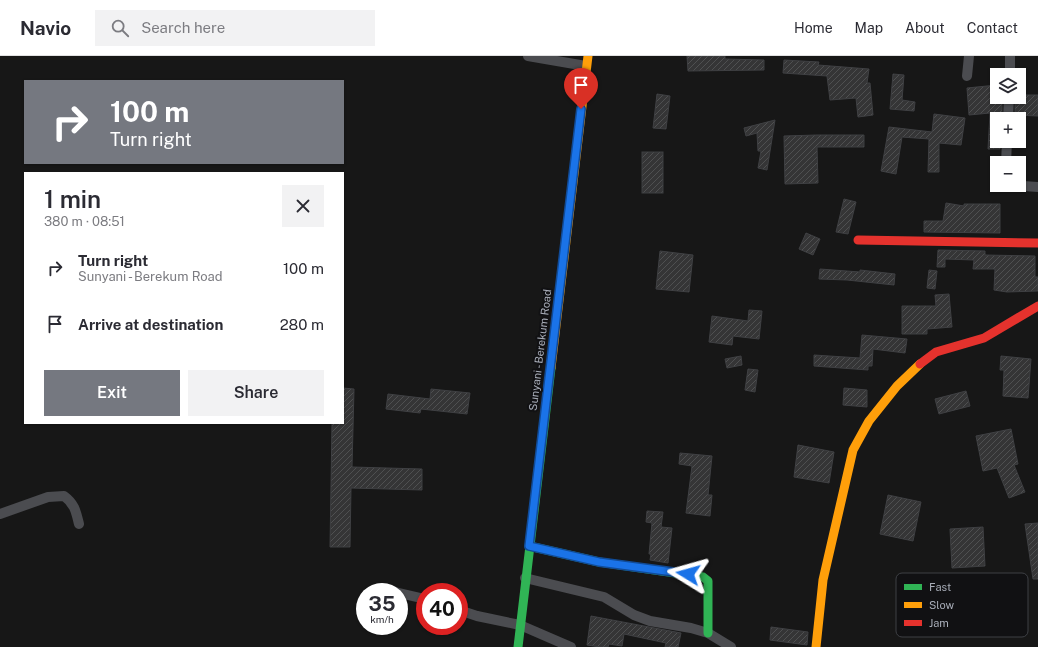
<!DOCTYPE html>
<html lang="en">
<head>
<meta charset="utf-8">
<style>
	body { margin:0; font-family:"Public Sans",sans-serif; background:#f2f2f3; color:#2b2b33; height:100vh; display:flex; flex-direction:column; font-size:15px; white-space:nowrap }
	* { box-sizing:border-box; margin:0 }
	p { font-size:13px; color:#7c7c81 }
	.icon { flex:none; width:22px; height:22px; fill:none; stroke:currentColor; stroke-width:2; stroke-linecap:round; stroke-linejoin:round }
	.map { position:relative; flex:1; overflow:hidden }
	.details { position:absolute; left:24px; top:116px; width:320px; height:252px; display:flex; flex-direction:column; background:#fff; border-radius:0px; box-shadow:0 1px 3px #0004 }
	.details>* { flex:none }
	.top-card { position:absolute; left:24px; top:24px; width:320px; height:84px; border-radius:0px; box-shadow:0 1px 3px #0004; background:#757880; color:#fff; overflow:hidden }
	.fabs { position:absolute; left:990px; top:12px; display:grid; gap:8px }
	.fabs a { display:grid; place-items:center; width:36px; height:36px; border-radius:0px; background:#fff; box-shadow:0 1px 3px #0004; font-size:20px }
	.speed { position:absolute; left:356px; top:527px; display:flex; gap:8px; font-size:20px; font-weight:700; text-align:center }
	.speed>* { display:grid; place-content:center; width:52px; height:52px; border-radius:50%; background:#fff; box-shadow:0 1px 3px #0004; line-height:1 }
	.speed small { font-size:10px; font-weight:400 }
	.speed .limit { border:6px solid #d22; background:#fff; color:#111 }
	.pin { position:absolute; display:grid; place-items:center; width:34px; height:34px; color:#fff; margin:-41px -17px; border-radius:50% 50% 50% 0; rotate:-45deg; box-shadow:0 0 4px #0007 }
	.pin .icon { rotate:45deg }
	.me { position:absolute; width:44px; margin:-22px; rotate:278deg; stroke-linejoin:round; filter:drop-shadow(0 0 3px #0008) }
	.turn { display:flex; align-items:center; gap:14px; height:84px; padding:0 20px; font-size:18px }
	.turn .icon { width:52px; height:52px; stroke-width:2.5 }
	.turn b { display:block; font-size:28px; line-height:34px }
	.round { display:grid; place-items:center; flex:none; width:42px; height:42px; border-radius:0px; background:#f2f2f3 }
	.summary { display:flex; align-items:center; justify-content:space-between; height:68px; padding:0 20px }
	h1 { font-size:24px; font-weight:600; line-height:30px }
	.button { display:flex; gap:8px; margin-top:auto; padding:8px 20px }
	.button a { flex:1; height:46px; border-radius:0px; background:#757880; color:#fff; font-size:16px; font-weight:600; line-height:46px; text-align:center }
	.button a+a { background:#f2f2f3; color:#2b2b33 }
	ul { padding:0; list-style:none }
	li { display:flex; align-items:center; gap:12px; height:56px; padding:0 20px }
	li div { flex:1 }
	li b { display:block; font-size:15px }
	li em { font-style:normal }
	header { display:flex; align-items:center; gap:24px; box-sizing:border-box; height:56px; padding:0 20px; background:#fff; border-bottom:1px solid #e1e1e2 }
	header strong { font-size:19px }
	nav { display:flex; gap:22px; margin-inline-start:auto; font-size:14px }
	.search { width:280px; height:36px; background:#f2f2f3; display:flex; align-items:center; gap:10px; box-sizing:border-box; padding:0 14px; border-radius:0px; color:#7c7c81; font-size:15px }
	.map>svg:first-child { display:block }
	.building { fill:url(#building-hatch); stroke:#3f4043 }
	.lines { fill:none; stroke-linecap:round; stroke-linejoin:round }
	.street { stroke:#4b4c50; stroke-width:10 }
	.fast { stroke:#30b455; stroke-width:9 }
	.slow { stroke:#ff9f0a; stroke-width:9 }
	.jam { stroke:#e5322d; stroke-width:9 }
	.route-casing { stroke:#114b97; stroke-width:10 }
	.route { stroke:#1a73e8; stroke-width:7 }
	.labels { text-anchor:middle; dominant-baseline:central; stroke-width:4; stroke-linejoin:round; paint-order:stroke }
	.street-label { font-size:11px; fill:#a8adb8; stroke:#111113 }
	.key { fill:#111113; stroke:#3e4045; stroke-width:1 }
	.key-label { font-size:11px; fill:#a8adb8 }
</style>
</head>
<body>
<header>
<strong>Navio</strong>
<div class="search"><svg class="icon" aria-label="search" viewBox="0 0 24 24"><circle cx="10" cy="10" r="6"/><path d="M15 15l6 6"/></svg>Search here</div>
<nav><a>Home</a><a>Map</a><a>About</a><a>Contact</a></nav>
</header>
<div class="map">
<svg width="1038" height="591" viewBox="0 0 1038 591">
	<defs>
		<pattern id="building-hatch" width="6" height="6" patternUnits="userSpaceOnUse"><rect width="6" height="6" fill="#353536"/><path d="M-1 1l2-2M0 6l6-6M5 7l2-2" fill="none" stroke="#4f5051"/></pattern>
	</defs>
	<rect width="100%" height="100%" fill="#171717"/>
	<g class="building">
		<path d="M687,0h38v3l39,1v10l-76,1z"/>
		<path d="M784,4l35,2 -1,3 51,4 -2,14h3l3,32 -15,2 -2,-19 -26,2 -3,-24 -44,-3z"/>
		<path d="M893,18l11,1 -2,25 13,2 -1,9 -24,-2z"/>
		<path d="M997,29v12h5v22h-5v22h3v8h-12l2,-36 -21,2 -2,-27z"/>
		<path d="M657,38l13,2 -4,33 -13,-1z"/>
		<path d="M1019,39h19v21l-23,-1v-18h4z"/>
		<path d="M934,58l31,4 -4,27 -22,-2v29h-11l1,-33 -27,-2 -6,37 -15,-3 8,-44 43,5z"/>
		<path d="M775,64l-8,50 -9,-2 3,-17h-3l-1,-18 -11,3 -2,-8z"/>
		<path d="M817,79h47v12h-47l1,36 -33,1 -1,-48z"/>
		<rect x="642" y="96" width="21" height="41"/>
		<path d="M844,143l12,3 -8,32 -12,-2z"/>
		<path d="M946,147l18,3v-2h36v29l-76,-1v-11h19z"/>
		<path d="M806,177l14,6 -7,16 -14,-6z"/>
		<path d="M938,194l47,1v4l50,1v21h3v14l-31,1 -13,-2 1,-21h-22l1,-9 -29,-1v8h-8z"/>
		<path d="M660,195l33,4 -4,37 -33,-3z"/>
		<path d="M820,213l40,3v-2l35,4 -1,11 -47,-5 -28,-1z"/>
		<path d="M929,214l8,1 -2,18 -8,-1z"/>
		<path d="M949,238l3,33 -25,2v5h-25v-28h34l-1,-11z"/>
		<path d="M749,254l13,1 -3,28 -26,-3 -1,9 -23,-3 3,-26 36,5z"/>
		<path d="M862,279l45,4 -2,14 -32,-4 -1,17h-4v4l-54,-4v-11l46,3z"/>
		<path d="M741,300l1,9 -15,3 -2,-9z"/>
		<path d="M1001,300l30,3 -3,39 -25,-2 1,-26h-4z"/>
		<path d="M748,313l10,1 -3,22 -10,-2z"/>
		<path d="M343,332l11,1 -2,78 70,2v21l-71,-2 -1,59h-20l2,-124h11z"/>
		<path d="M844,332l23,2v17l-24,-2z"/>
		<path d="M431,333l39,4 -3,21 -46,-5 -1,4 -34,-4 2,-15 42,5z"/>
		<path d="M966,335l4,15 -31,8 -4,-15z"/>
		<path d="M1011,373l7,35 -4,1 11,27 -16,6 -12,-30 -14,3 -7,-35z"/>
		<path d="M798,389l36,7 -5,31 -35,-6z"/>
		<path d="M680,397l32,3 -4,39h4l-2,21 -24,-3 6,-47 -13,-2z"/>
		<path d="M888,439l33,7 -8,39 -33,-7z"/>
		<path d="M647,455l16,1 -2,15 11,1 -4,35 -18,-3 1,-6h-2l3,-31 -6,-1z"/>
		<path d="M1038,467v56h-5l-8,-55z"/>
		<path d="M983,471l2,39 -33,2 -2,-39z"/>
		<path d="M591,560l90,17 -3,14h-13l1,-4 -42,-9 -2,12 -13,-2 -1,3h-8l-13,-2z"/>
		<path d="M771,571l37,5 -1,13 -37,-5z"/>
	</g>
	<g class="lines">
		<g class="street">
			<path d="M528,0l58,10"/>
			<path d="M1010,19v-19"/>
			<path d="M967,20l2,-20"/>
			<path d="M1008,63l1,-22"/>
			<path d="M1006,107l1,-22"/>
			<path d="M1010,129l28,2"/>
			<path d="M0,458l48,-17 16,-1c11,8 12,16 15,28"/>
			<path d="M525,522l79,19 30,18 16,6 41,7 17,5 23,14"/>
			<path d="M380,532l16,4"/>
			<path d="M399,537l26,6"/>
			<path d="M459,554l18,6 43,9 51,22"/>
		</g>
		<g class="fast">
			<path d="M529,490l70,16 104,15 5,4v52"/>
			<path d="M518,591l33,-279"/>
		</g>
		<g class="slow">
			<path d="M551,312l37,-312"/>
			<path d="M816,591l7,-67 30,-130 16,-29 28,-35 23,-22"/>
		</g>
		<g class="jam">
			<path d="M858,184l180,3"/>
			<path d="M920,308l16,-12 48,-14 54,-32"/>
		</g>
	</g>
	<g class="lines">
		<g class="route-casing">
			<path id="route" d="M581,53l-52,437 70,16 89,12"/>
		</g>
		<use href="#route" class="route"/>
	</g>
	<g class="labels">
		<g class="street-label">
			<text transform="translate(540 294) rotate(-83)">Sunyani - Berekum Road</text>
		</g>
	</g>
	<rect x="896" y="517" width="132" height="64" rx="6" class="key"/>
	<rect x="904" y="528" width="18" height="6" fill="#30b455"/>
	<rect x="904" y="546" width="18" height="6" fill="#ff9f0a"/>
	<rect x="904" y="564" width="18" height="6" fill="#e5322d"/>
	<g class="key-label">
		<text x="929" y="535">Fast</text>
		<text x="929" y="553">Slow</text>
		<text x="929" y="571">Jam</text>
	</g>
</svg>
<div class="fabs">
<a><svg class="icon" aria-label="layers" viewBox="0 0 24 24"><path d="M12 4l9 5-9 5-9-5zM3 14l9 5 9-5"/></svg></a>
<a>+</a>
<a>−</a>
</div>
<div class="speed"><div>35<small>km/h</small></div><div class="limit">40</div></div>
<div class="pin" style="left:581px;top:53px;background:#d93025"><svg class="icon" aria-label="arrive" viewBox="0 0 24 24"><path d="M6 21V4h12l-3 4 3 4H6"/></svg></div>
<svg class="me" style="left:688px;top:518px" viewBox="-20 -20 40 40"><path d="M0-17L14 15 0 8-14 15z" fill="#1a73e8" stroke="#fff" stroke-width="4"/></svg>
<div class="top-card">
<div class="turn"><svg class="icon" aria-label="right" viewBox="0 0 24 24"><path d="M7 20v-9h11M14 6l5 5-5 5"/></svg><div><b>100 m</b>Turn right</div></div>
</div>
<section class="details">
<div class="summary"><div><h1>1 min</h1><p>380 m · 08:51</p></div><a class="round"><svg class="icon" aria-label="close" viewBox="0 0 24 24"><path d="M6 6l12 12M18 6L6 18"/></svg></a></div>
<ul>
<li><svg class="icon" aria-label="right" viewBox="0 0 24 24"><path d="M7 20v-9h11M14 6l5 5-5 5"/></svg><div><b>Turn right</b><p>Sunyani - Berekum Road</p></div><em>100 m</em></li>
<li><svg class="icon" aria-label="arrive" viewBox="0 0 24 24"><path d="M6 21V4h12l-3 4 3 4H6"/></svg><div><b>Arrive at destination</b></div><em>280 m</em></li>
</ul>
<div class="button"><a>Exit</a><a>Share</a></div>
</section>
</div>
</body>
</html>
